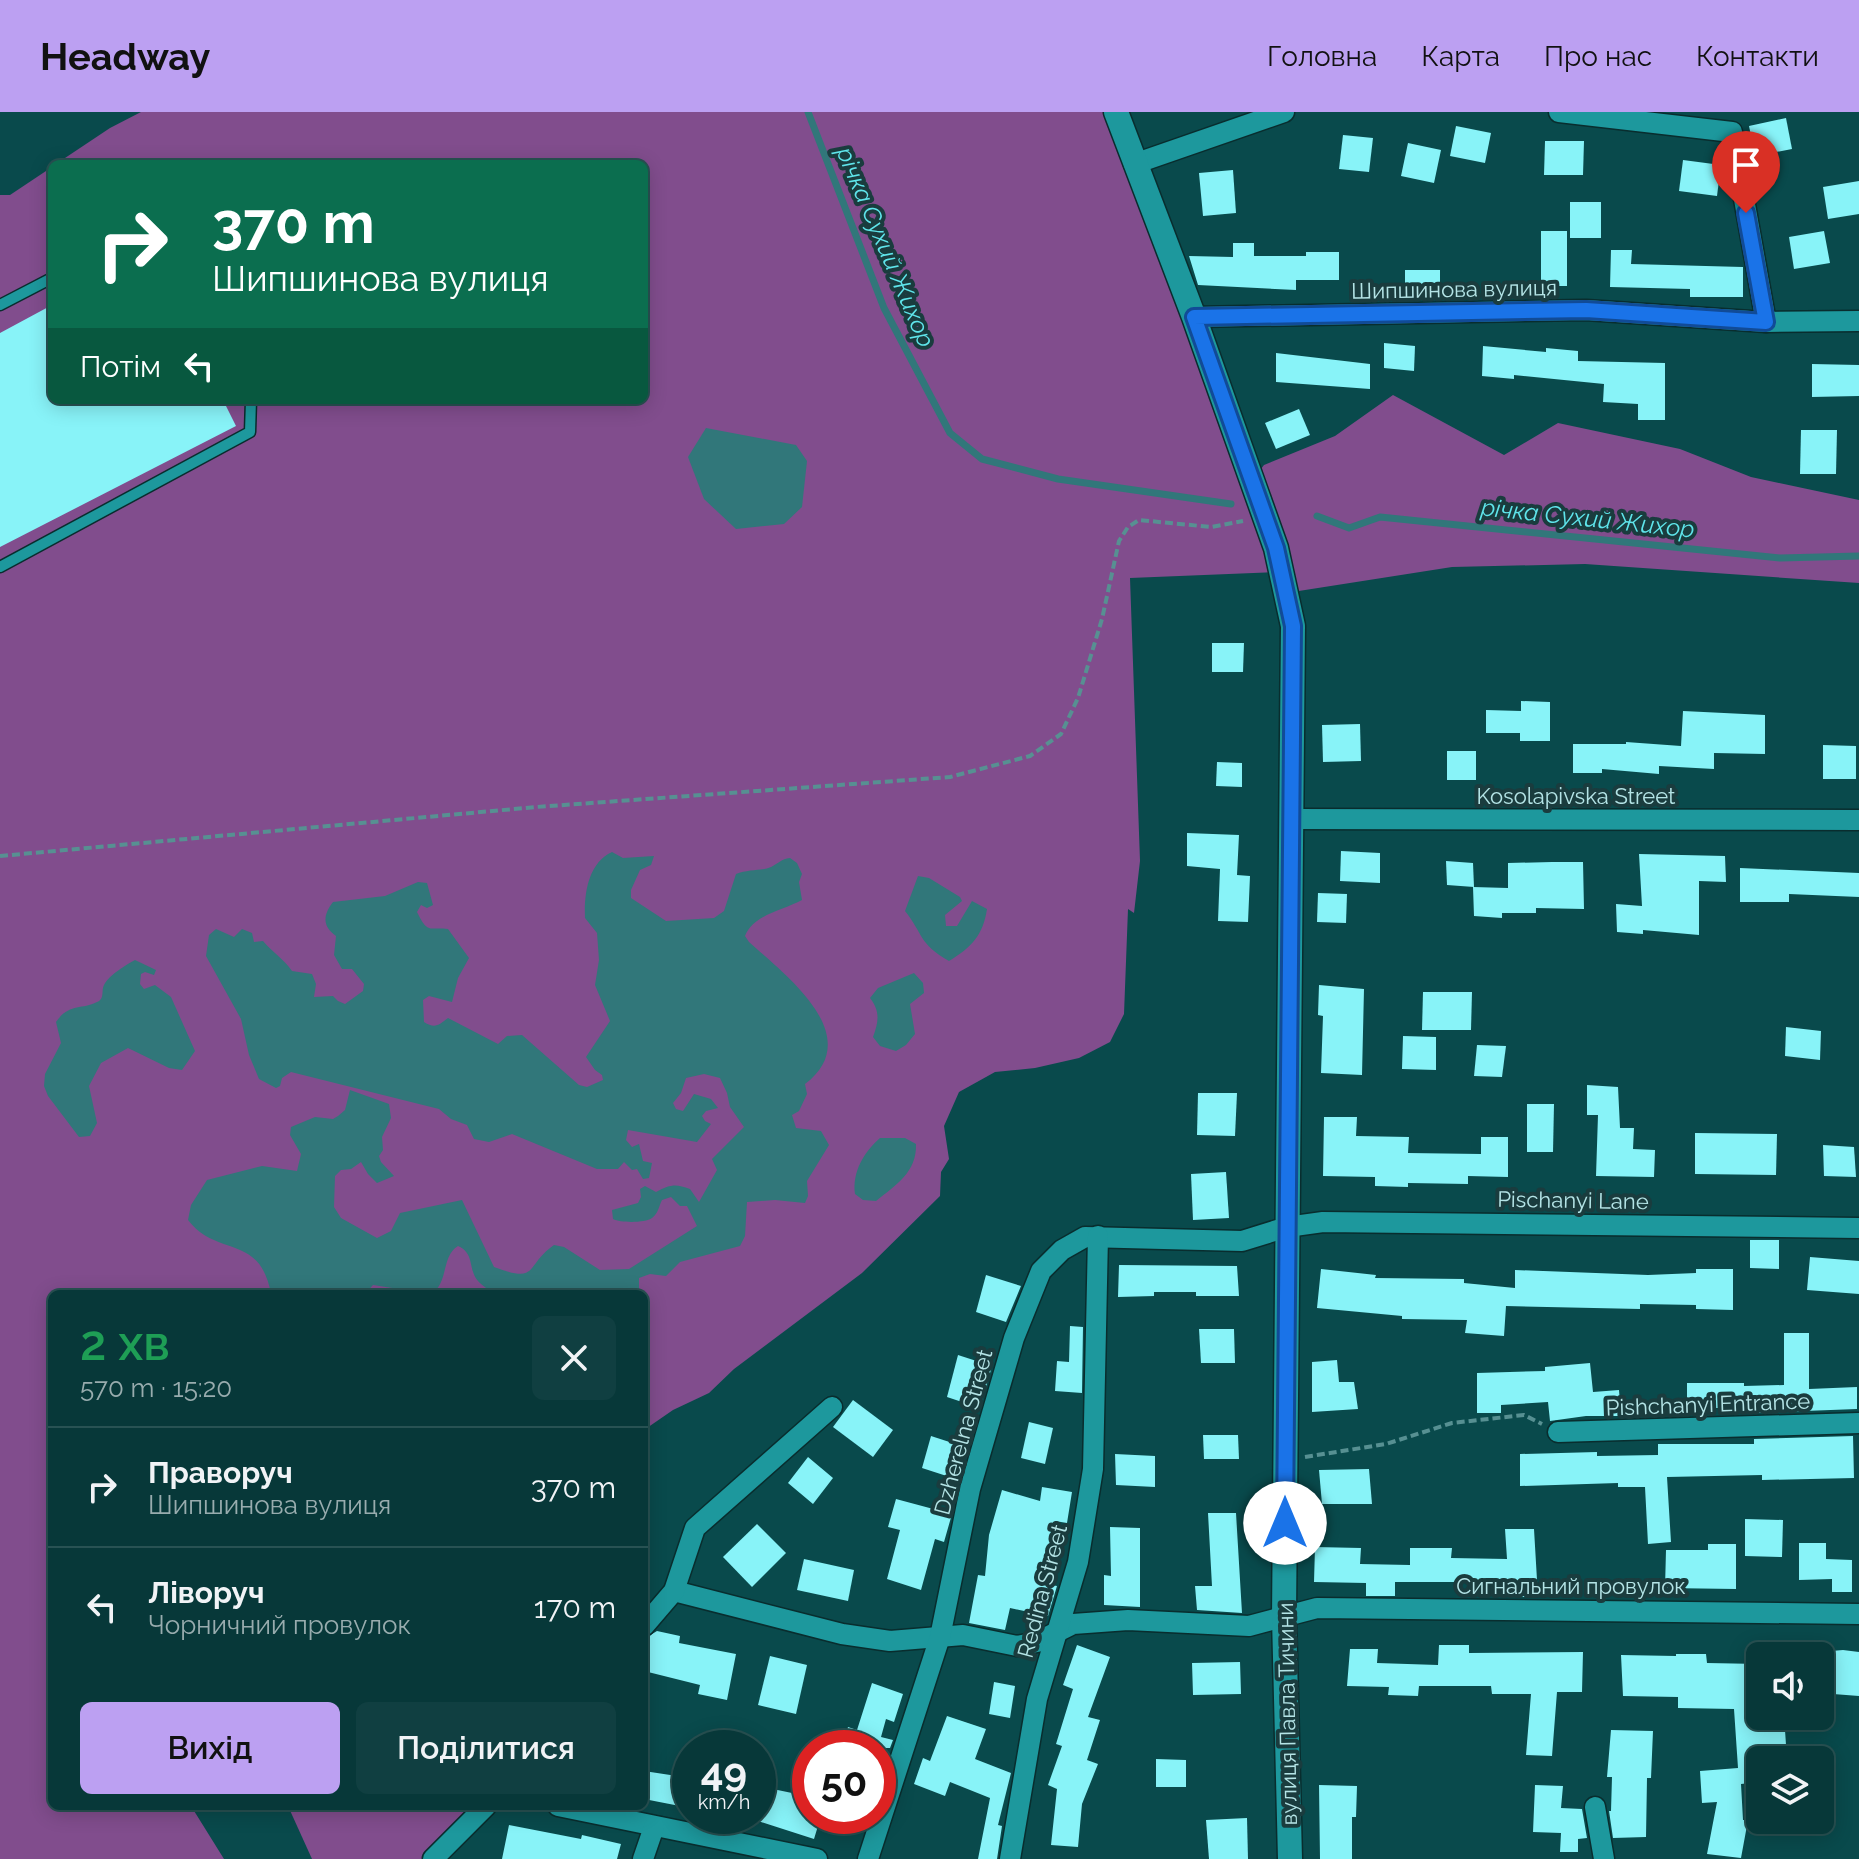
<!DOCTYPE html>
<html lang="uk">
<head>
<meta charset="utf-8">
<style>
	body { margin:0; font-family:Raleway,sans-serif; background:#103f41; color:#f1f3f6; height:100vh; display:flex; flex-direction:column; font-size:30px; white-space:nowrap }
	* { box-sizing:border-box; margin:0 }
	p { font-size:26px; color:#98acae }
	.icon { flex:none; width:44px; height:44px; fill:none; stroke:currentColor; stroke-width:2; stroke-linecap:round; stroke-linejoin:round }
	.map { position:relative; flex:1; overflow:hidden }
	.panel { position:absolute; left:48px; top:1178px; width:600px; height:520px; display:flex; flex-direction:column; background:#073839; border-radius:12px; box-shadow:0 4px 20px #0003,0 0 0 2px #285253 }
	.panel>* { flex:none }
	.guide { position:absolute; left:48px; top:48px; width:600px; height:244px; border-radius:12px; box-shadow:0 4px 20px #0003,0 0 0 2px #285253; background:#0b6e4f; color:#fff; overflow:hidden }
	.fabs { position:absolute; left:1746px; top:1530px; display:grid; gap:16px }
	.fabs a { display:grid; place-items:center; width:88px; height:88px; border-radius:12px; background:#073839; box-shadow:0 4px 20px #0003,0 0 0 2px #285253; font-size:40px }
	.speed { position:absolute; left:672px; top:1618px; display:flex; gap:16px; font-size:40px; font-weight:700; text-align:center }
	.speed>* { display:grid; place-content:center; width:104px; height:104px; border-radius:50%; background:#073839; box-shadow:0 4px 20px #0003,0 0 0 2px #285253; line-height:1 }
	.speed small { font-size:20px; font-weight:400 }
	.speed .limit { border:12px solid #d22; background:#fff; color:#111 }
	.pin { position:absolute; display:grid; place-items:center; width:68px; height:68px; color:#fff; margin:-82px -34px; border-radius:50% 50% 50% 0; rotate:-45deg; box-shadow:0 0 8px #0007 }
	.pin .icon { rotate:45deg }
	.me { position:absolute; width:88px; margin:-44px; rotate:0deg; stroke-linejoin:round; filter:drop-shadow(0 0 6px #0008) }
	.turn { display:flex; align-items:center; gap:28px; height:168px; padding:0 32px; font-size:36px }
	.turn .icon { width:104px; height:104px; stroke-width:2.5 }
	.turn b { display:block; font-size:56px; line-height:68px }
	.then { display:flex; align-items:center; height:76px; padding:0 32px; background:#0003; gap:16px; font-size:30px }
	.round { display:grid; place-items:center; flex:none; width:84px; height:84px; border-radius:12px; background:#103f41 }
	.headline { display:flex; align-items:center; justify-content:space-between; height:136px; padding:0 32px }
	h1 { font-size:48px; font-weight:600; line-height:60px; color:#1e9e55 }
	.primary-button { display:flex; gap:16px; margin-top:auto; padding:16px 32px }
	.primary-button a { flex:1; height:92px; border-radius:12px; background:#bca0f2; color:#111; font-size:32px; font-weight:600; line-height:92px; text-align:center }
	.primary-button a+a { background:#103f41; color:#f1f3f6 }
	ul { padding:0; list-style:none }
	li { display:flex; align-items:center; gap:24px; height:120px; padding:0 32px; border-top:2px solid #285253 }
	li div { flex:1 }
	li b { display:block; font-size:30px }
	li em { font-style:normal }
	header { display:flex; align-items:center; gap:48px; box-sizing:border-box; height:112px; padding:0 40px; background:#bca0f2; color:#111 }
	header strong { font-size:38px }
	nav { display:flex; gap:44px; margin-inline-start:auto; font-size:28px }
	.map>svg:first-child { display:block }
	.green { fill:#814d8d }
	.water { fill:#31777a }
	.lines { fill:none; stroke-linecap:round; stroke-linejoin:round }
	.stream { stroke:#31777a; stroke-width:7 }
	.building { fill:#88f3f8 }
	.service-casing { stroke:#092d2e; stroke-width:13 }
	.minor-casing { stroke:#092d2e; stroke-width:23 }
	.secondary-casing { stroke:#092d2e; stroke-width:27 }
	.path { stroke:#579092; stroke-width:4; stroke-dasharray:8 4; stroke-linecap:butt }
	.service { stroke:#1d989d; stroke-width:10 }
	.minor { stroke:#1d989d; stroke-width:20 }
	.secondary { stroke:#1d989d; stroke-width:24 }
	.route-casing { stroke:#114b97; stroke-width:20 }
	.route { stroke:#1a73e8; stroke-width:14 }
	.labels { text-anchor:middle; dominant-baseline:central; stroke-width:8; stroke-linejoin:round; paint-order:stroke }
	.street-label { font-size:22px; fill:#b4e4e6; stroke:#1a3c3e }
	.water-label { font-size:24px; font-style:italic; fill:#5fe5eb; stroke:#1a3c3e }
</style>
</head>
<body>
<header>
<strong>Headway</strong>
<nav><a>Головна</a><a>Карта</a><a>Про нас</a><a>Контакти</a></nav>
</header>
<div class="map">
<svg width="1859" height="1747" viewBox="0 0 1859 1747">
	<rect width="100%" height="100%" fill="#094a4c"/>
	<g class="green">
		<path d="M141,0h976l140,362 7,-9 71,-29 58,-41 111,60 54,-32 122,26 71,28 108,23v83l-274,-19 -133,3 -166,26 -7,-21 -149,6 10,283 -6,52 -6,-4 -4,105 -14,28 -31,16 -44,10 -40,4 -36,20 -15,34 5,33 -8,13 -1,24 -78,77 -128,96 -25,24 -36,17 -29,20v-136h-592v512h139l33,53h-224v-1664h10l42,-28v233h592v-236h-588l54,-36z"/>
		<path d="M288,1694h185l-48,53h-113z"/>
	</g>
	<g class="water">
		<path d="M706,316l90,17 11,16 -5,46 -18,17 -48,5 -32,-30 -16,-42z"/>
		<path d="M612,740l11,6 31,-2 -3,9 -11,5 -9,20v8l35,23 48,-3 10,-7 12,-37c12,-5 26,-3 35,-7 8,-4 10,-8 19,-9l7,5 5,11 -3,8 3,18c-18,10 -48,14 -57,36l4,6c35,32 119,94 56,142l2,10 -8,17 -7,4 4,13 25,3 8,14 -22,36 1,15 -3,7 -30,-3 -28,2 -2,34 -5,10 -60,16 -14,14 -16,-2 -11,4v16h-144c-5,-4 -13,-8 -17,-13 -10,-11 -3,-28 -20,-35 -17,10 -9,37 -27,48l-58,-9 -8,9h-94c-11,-61 -54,-36 -83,-74l3,-15 16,-25 55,-14 35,5 4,-17 -11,-19 1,-8 24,-10 18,2 5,-3 7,-6 5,-20 39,14 2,14 -9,19 1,13 -4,6 2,6 13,14 -17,7 -9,-9 -7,-12 -10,7 -10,1 -6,6 -1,31 7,11 36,20 14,-7 9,-18 62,-13 32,67c46,17 30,-1 60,-22l10,2 36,23 29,-1 68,-43 -10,-20h-7l-9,-9 -9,3c-3,6 -4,14 -10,18 -7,5 -31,5 -39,1l-1,-9 26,-7 3,-6 -1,-8 5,-3 11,6c15,-8 20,-8 34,-3l9,13 18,-32 -5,-11 32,-32 -14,-20 -3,-14 -7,-15 -16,-4 -18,4 -5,15 -8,10 3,6 7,2 11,-17 17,5 7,9 -12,3 -4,5 3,5 6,3 -14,18 -69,-12 -2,10 6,7 7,-3 4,17 9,2 -3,15 -6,1 -6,-10 -5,1 -8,-8 -6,7h-21l-85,-35 -23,8 -15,-3 -7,-14 -16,-6 -12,-10 -148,-37 -9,6 -2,8 -4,2 -17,-9 -10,-24 -8,-36 -35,-63 3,-21 7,-6 18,8 8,-8 10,4 2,9 9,-1c10,12 21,18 29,30l20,3 4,10 -2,13 19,-1 5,5 7,3 18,-13 1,-7 -12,-15h-10l-8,-14 2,-19c-14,-10 -13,-21 -3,-34l52,-6 33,-14 9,1 6,22 -6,3 -6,-3 -4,7c11,22 11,15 31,17l21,29 -11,20 -6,24 -23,-6 -6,4 1,22c11,7 15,3 24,-4l50,26 9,-8 15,-1 57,50 8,2 16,-7 -1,-5 -7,-5 -9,-13 24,-36 -15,-36 4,-25 -2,-27 -12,-15c-1,-24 3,-55 27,-66z"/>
		<path d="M918,764l11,2 31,19 2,4 -17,14 1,11h11l15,-25 15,8c-4,26 -15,38 -38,52 -31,-18 -25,-26 -44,-50z"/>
		<path d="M135,848l21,10 -2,5 -9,-3 -4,2 -1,10 4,5 11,-4 16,12 24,54 -13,19 -13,-2 -41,-20 -27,15 -12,23 8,37 -7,13 -11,1 -31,-41 -4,-10 1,-12 16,-31 -5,-21c13,-19 25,-12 41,-20 8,-3 4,-11 7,-17 5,-10 22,-20 31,-25z"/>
		<path d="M914,861l9,10 1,10 -14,11 5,30 -9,11 -10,6 -16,-5 -7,-9c6,-16 7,-26 -3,-39l8,-10z"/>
		<path d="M880,1026h25l11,6c1,28 -20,41 -40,57l-13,-1 -8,-6c-3,-22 9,-42 25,-56z"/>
	</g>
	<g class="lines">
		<g class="stream">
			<path d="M808,0l76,196 66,125 32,26 76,20 173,25"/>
			<path d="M1317,404l32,12 31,-11 400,41 79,-2"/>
		</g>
	</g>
	<g class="building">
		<path d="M1786,6l6,31 -37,7 -6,-30z"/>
		<path d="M1456,14l35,7 -6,30 -35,-7z"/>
		<path d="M1343,23l30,3 -4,34 -30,-3z"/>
		<path d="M1545,29h39l-1,34h-39z"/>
		<path d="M1408,31l33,7 -7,33 -33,-7z"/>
		<path d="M1683,48l38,5 -4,31 -38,-5z"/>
		<path d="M1233,58l3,43 -33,3 -4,-43z"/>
		<path d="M1859,69v33l-31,5 -5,-32z"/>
		<rect x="1570" y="90" width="31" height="36"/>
		<rect x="1541" y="119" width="26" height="55"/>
		<path d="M1824,119l6,32 -36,6 -5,-32z"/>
		<path d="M1233,131h21v13h52v-4h33v28h-43v10l-98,-5 -9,-29 44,1z"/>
		<path d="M1611,138h21l-1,14 112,3v30h-53v-8l-80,-2z"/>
		<rect x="1405" y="158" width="35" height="24"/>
		<path d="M52,193v95h171l13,26 -236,121v-214z"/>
		<path d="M1384,231l31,3 -1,25 -30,-3z"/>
		<path d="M1483,234l63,6v-4l32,3v10l87,2v57h-27v-16l-35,-2 1,-18 -90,-9v4l-32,-3z"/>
		<path d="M1276,241l94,11v25l-94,-7z"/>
		<path d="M1812,252l47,1v31l-47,1z"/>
		<path d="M1299,297l11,26 -34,14 -11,-26z"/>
		<path d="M1801,318h36l-1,44h-36z"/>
		<path d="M1212,531h32l-1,29h-31z"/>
		<path d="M1521,589l29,1v39h-30v-8h-34v-23l35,1z"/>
		<path d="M1683,599l82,4v39l-51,-1v16l-55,-3v8l-57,-5v4h-29v-29h53v-2l55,4z"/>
		<path d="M1360,612l1,37 -38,1 -1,-37z"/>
		<path d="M1823,633l33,1v33h-33z"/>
		<rect x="1447" y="639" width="29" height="29"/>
		<path d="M1217,650l25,1v24l-26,-1z"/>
		<path d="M1187,721l52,2 -2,40 13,1 -2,46 -30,-1 2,-52 -33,-3z"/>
		<path d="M1341,739l39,2v30l-40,-2z"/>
		<path d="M1639,742l86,2 1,26 -27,-1v54l-56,-5v4l-26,-2 -1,-28 26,2z"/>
		<path d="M1446,749l27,2 1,24 -27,-2z"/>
		<path d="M1552,750h31l1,47 -48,-1v5h-34v5l-28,-2 -1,-29 35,1v-25z"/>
		<path d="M1740,756l119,5v24l-70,-3v8h-49z"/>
		<path d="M1318,781l29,1 -1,29 -29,-1z"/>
		<path d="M1319,873l45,4 -2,86 -41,-2 2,-57 -5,-1z"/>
		<path d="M1423,880h49l-1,38h-49z"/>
		<path d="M1786,915l35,4 -1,29 -35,-4z"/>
		<path d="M1403,924l33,1v33l-34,-1z"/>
		<path d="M1477,933l29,1 -4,31 -28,-1z"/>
		<path d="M1587,973l31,2 2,41h14l-1,21 22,1 -1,27 -58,-1 2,-61h-11z"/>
		<path d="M1198,981h39l-2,43 -38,-1z"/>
		<path d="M1527,992h27l-1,48h-26z"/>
		<path d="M1324,1005h33l-1,19 53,1 -1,16 73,1v-17h27v40l-40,-1v8l-60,-1v4l-33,-1v-9l-52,-1z"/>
		<path d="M1695,1021l82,1 -1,41 -81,-1z"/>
		<path d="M1823,1033l31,2 2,30 -32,-1z"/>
		<path d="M1226,1060l3,46 -36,2 -2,-46z"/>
		<path d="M1750,1128h29v29l-29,-1z"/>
		<path d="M1810,1145l49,4v33l-52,-4z"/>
		<path d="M1119,1153l118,1 2,30h-43v-4h-42v4l-36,1z"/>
		<path d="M1321,1157l55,6 -1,3 89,1v4l51,5v-18l133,5 48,-2v-4h37v41l-37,-1v-4l-56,-1v5l-134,-3 -2,30 -39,-3 2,-13 -65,-1v-3l-85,-8z"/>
		<path d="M986,1163l35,11 -15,36 -30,-10z"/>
		<path d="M1070,1214l13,1 -1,66 -27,-2 2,-30 12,1z"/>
		<path d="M1199,1217h35l1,34h-34z"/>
		<path d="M1784,1221h25v56l48,-2v22l-104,4v-5h-66v-25h57v3l40,-1z"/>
		<path d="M958,1243l34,11 -12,42 -33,-11z"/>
		<path d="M1337,1248l2,22h15l4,27 -46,3v-50z"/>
		<path d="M1590,1251l3,29 26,-2 2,26h-35l-36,5 -2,-19 -47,3v8h-24v-40l68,-2v-4z"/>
		<path d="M853,1288l40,30 -20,27 -40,-30z"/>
		<path d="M1029,1310l24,6 -8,36 -24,-6z"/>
		<path d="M1203,1323h35l1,24h-35z"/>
		<path d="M931,1324l37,12 -9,32 -37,-12z"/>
		<path d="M1853,1324l1,42 -92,2v-5l-95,2 4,65 -23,2 -3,-57h-27v-4l-98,3v-32l77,-2v4l61,-1v-11h96v-5z"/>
		<path d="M1115,1342l40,2v31l-39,-2z"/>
		<path d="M808,1345l25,21 -20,26 -25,-21z"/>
		<path d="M1369,1357l3,35h-50l-3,-34z"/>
		<path d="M1042,1375l30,5 -5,31 -12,-2 -9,63 11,2 -9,30 -38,-8 -5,22 -36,-7 9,-48 7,1 4,-41 13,-45 38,11z"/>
		<path d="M896,1387l56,15 -8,28 -9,-3 -14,51 -34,-11 13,-49 -12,-3z"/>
		<path d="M1208,1401h28l6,100 -45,-3 -2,-24h17z"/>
		<path d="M1745,1407l38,1 -1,37 -37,-1z"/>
		<path d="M757,1412l29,29 -34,34 -29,-30z"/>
		<path d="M1110,1415l30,1v79l-36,-2v-30l7,1z"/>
		<path d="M1505,1417h29l4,68h-30v-15h-113v14h-29v-13l-52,-1 1,-35 46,1 -1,16 50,1v-17h42l-1,10 56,1z"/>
		<path d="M1799,1431h27v16l26,1v32h-20v-13l-33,1z"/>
		<path d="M1708,1432h28v45l-71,-1 1,-38h42z"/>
		<path d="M804,1447l50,11 -6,31 -51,-11z"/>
		<path d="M657,1519l23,5 -1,7 57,11 -9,46 -29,-6 2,-9 -56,-14v-32z"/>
		<path d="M1077,1533l33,12 -22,60 12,3 -13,40 11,4 -16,40 -4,43 -27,-2 6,-56 -9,-4 14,-39 -6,-2 17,-55 -10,-4z"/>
		<path d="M1439,1533h30v8l114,-1 -1,40h-25l-5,64 -26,-1 5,-61h-39l-1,-8h-72l-1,10 -30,-1 1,-8 -42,-1 3,-37h28l-1,14 61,2z"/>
		<path d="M1843,1538l16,2v44l-39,-3v-41z"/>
		<path d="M1676,1542h30l1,9 53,1v68l25,-2 2,30h-27v22l-19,2 2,36h5l-7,38 -34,-4 10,-52 -15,1 -2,-32 38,-3 -4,-59 -56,-1v-11l-55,-1 -2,-41 55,1z"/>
		<path d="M770,1544l37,9 -11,49 -38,-9z"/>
		<path d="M1240,1550l1,32 -48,1 -1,-32z"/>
		<path d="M994,1570l21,4 -5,32 -21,-4z"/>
		<path d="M872,1571l31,11 -9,28 -8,-3 -5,18 12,3 -3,8h-48l6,-21 9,3z"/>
		<path d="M947,1604l39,13 -11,30 36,14 -13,52 4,1 -5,33h-19l12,-61 -40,-16 -5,14 -31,-12 9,-26 7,3z"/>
		<path d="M1611,1618l42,1 -2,47h-4l-1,59 -33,1 -4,-27h2l1,-34h-5z"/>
		<path d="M1156,1647l30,1v27h-30z"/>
		<path d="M644,1659l46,7v30l-46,-9z"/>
		<path d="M1319,1673l38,1 -1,31h-4v42h-32z"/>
		<path d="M1535,1673l28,1 -2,22 21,1 5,29 -9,1v13h-18l1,-19 -28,-1z"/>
		<path d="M758,1674l34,7 2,-5 16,6v22h11l-7,23 -56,-18z"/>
		<path d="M1247,1706l1,41h-39l-3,-39z"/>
		<path d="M509,1713l72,14 1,-4 39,9 -4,15h-115z"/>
	</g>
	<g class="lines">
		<g class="service-casing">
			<g id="service">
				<path d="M0,193l52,-27"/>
				<path d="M0,455l250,-135 1,-32"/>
			</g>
		</g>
		<g class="minor-casing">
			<g id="minor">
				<path d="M1559,0l173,20 34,190"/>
				<path d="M1134,52l150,-52"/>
				<path d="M1194,205l392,-7 180,12 93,-1"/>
				<path d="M1293,707l566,1"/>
				<path d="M1558,1320l301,-9"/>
				<path d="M674,1479l168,43 48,7 73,-6 54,11 20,-4 36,-18 55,-4 121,6 68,-18 542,6"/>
				<path d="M644,1514l30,-35 21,-63 137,-121"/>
				<path d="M558,1694l259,53"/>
				<path d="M1595,1695l9,52"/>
				<path d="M433,1747l53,-53"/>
				<path d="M643,1747l11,-32"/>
				<path d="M868,1747l72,-222 30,-148 44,-151 27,-67 21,-21 23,-13 157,4 45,-14 36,-5 536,6"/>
				<path d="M1010,1747l27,-160 41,-137 15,-93 5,-233"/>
			</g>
		</g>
		<g class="secondary-casing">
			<path id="secondary" d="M1116,0l78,205 82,231 17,78 -9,991 6,242"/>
		</g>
		<g class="path">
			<path d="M0,744l536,-49 414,-30 80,-21 31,-22 17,-36 24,-79 17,-78 9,-14 11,-7 72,7 32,-6"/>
			<path d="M1305,1345l81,-13 66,-21 72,-8 18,9"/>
		</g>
		<use href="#service" class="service"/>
		<use href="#minor" class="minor"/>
		<use href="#secondary" class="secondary"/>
	</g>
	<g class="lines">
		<g class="route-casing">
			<path id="route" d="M1285,1411l8,-897 -17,-78 -82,-231 392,-7 180,12 -20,-109"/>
		</g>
		<use href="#route" class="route"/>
	</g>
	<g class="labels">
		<g class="street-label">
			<text transform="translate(1454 177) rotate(-1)">Шипшинова вулиця</text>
			<text x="1576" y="684">Kosolapivska Street</text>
			<text transform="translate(1573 1088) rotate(1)">Pischanyi Lane</text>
			<text transform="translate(1708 1292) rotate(-2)">Pishchanyi Entrance</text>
			<text transform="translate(963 1320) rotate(-75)">Dzherelna Street</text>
			<text x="1571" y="1474">Сигнальний провулок</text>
			<text transform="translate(1042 1479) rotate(-75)">Redina Street</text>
			<text transform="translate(1287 1602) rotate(-91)">вулиця Павла Тичини</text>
		</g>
		<g class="water-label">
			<text transform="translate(886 135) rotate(67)">річка Сухий Жихор</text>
			<text transform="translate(1588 406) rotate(6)">річка Сухий Жихор</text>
		</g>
	</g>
</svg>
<div class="fabs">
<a><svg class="icon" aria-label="sound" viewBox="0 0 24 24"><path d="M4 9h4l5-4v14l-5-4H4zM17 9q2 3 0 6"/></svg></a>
<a><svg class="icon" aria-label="layers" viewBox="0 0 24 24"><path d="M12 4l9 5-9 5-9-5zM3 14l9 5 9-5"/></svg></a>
</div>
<div class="speed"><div>49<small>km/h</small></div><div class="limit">50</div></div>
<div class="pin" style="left:1746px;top:101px;background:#d93025"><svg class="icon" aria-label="arrive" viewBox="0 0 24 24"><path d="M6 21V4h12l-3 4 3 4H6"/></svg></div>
<svg class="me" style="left:1285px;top:1411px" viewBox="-20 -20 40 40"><circle r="19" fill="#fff"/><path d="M0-13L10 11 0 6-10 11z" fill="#1a73e8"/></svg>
<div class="guide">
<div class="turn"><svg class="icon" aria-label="right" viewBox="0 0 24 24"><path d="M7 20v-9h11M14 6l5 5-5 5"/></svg><div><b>370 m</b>Шипшинова вулиця</div></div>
<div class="then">Потім<svg class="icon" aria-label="left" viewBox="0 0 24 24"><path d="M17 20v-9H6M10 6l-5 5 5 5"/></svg></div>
</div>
<section class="panel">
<div class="headline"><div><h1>2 хв</h1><p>570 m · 15:20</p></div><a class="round"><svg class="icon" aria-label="close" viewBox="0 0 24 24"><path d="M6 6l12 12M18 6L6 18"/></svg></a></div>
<ul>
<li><svg class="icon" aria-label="right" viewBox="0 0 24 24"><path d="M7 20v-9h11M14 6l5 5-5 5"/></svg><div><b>Праворуч</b><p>Шипшинова вулиця</p></div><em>370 m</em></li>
<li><svg class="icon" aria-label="left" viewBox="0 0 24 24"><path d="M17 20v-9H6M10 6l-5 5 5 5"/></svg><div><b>Ліворуч</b><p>Чорничний провулок</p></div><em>170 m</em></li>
</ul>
<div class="primary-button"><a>Вихід</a><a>Поділитися</a></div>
</section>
</div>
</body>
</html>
